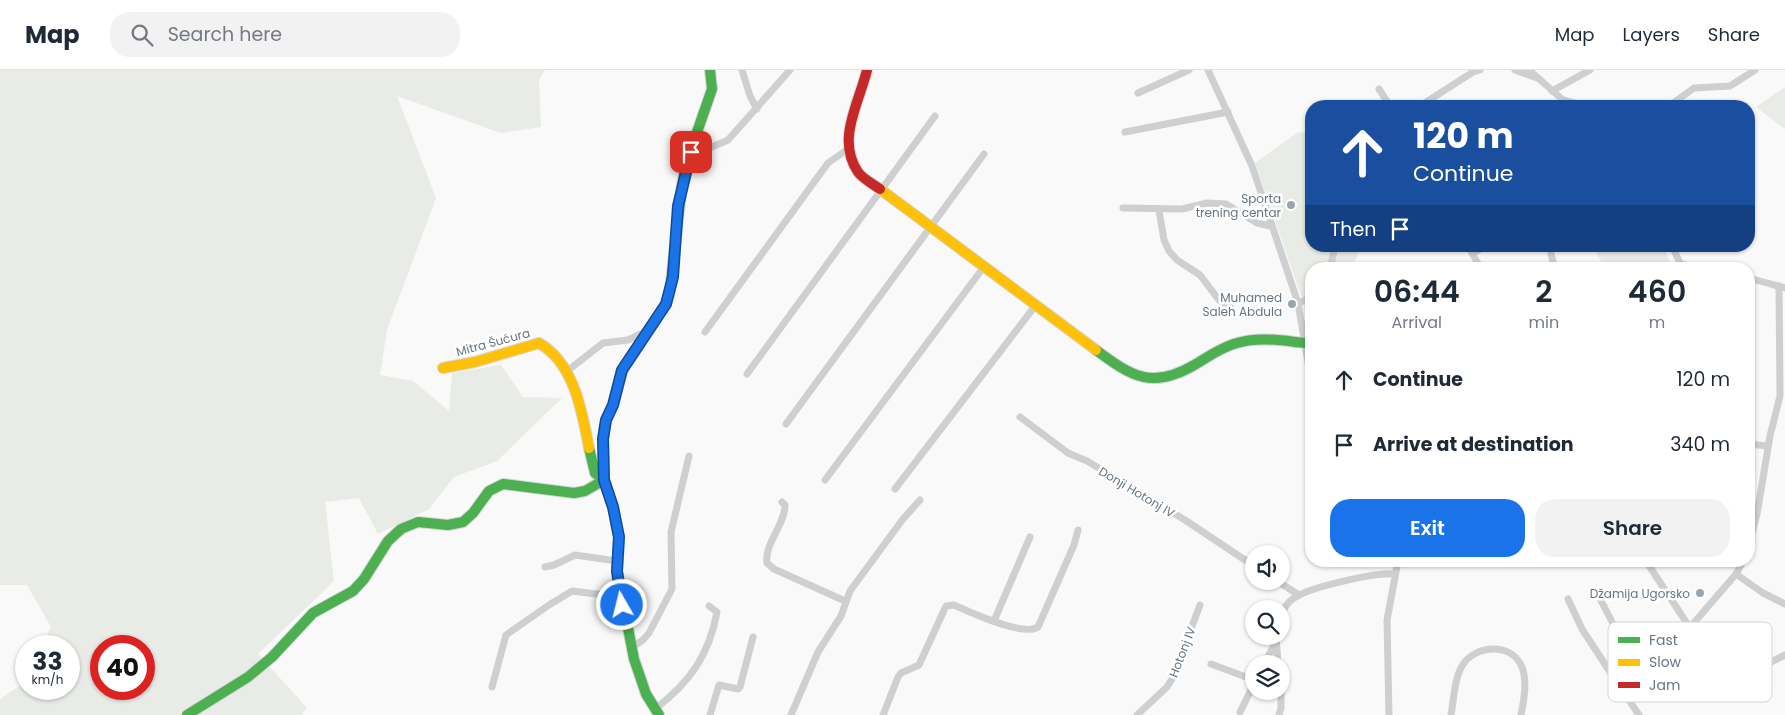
<!DOCTYPE html>
<html lang="en">
<head>
<meta charset="utf-8">
<style>
	body { margin:0; font-family:Poppins,sans-serif; background:#f2f2f3; color:#1f2937; height:100vh; display:flex; flex-direction:column; font-size:19px; white-space:nowrap }
	* { box-sizing:border-box; margin:0 }
	p { font-size:16px; color:#747a83 }
	.icon { flex:none; width:28px; height:28px; fill:none; stroke:currentColor; stroke-width:2; stroke-linecap:round; stroke-linejoin:round }
	.map { position:relative; flex:1; overflow:hidden }
	.side { position:absolute; left:1305px; top:192px; width:450px; height:305px; display:flex; flex-direction:column; background:#fff; border-radius:20px; box-shadow:0 1px 4px #0004 }
	.side>* { flex:none }
	.hud { position:absolute; left:1305px; top:30px; width:450px; height:152px; border-radius:20px; box-shadow:0 1px 4px #0004; background:#1a4fa0; color:#fff; overflow:hidden }
	.buttons { position:absolute; left:1245px; top:475px; display:grid; gap:10px }
	.buttons a { display:grid; place-items:center; width:45px; height:45px; border-radius:50%; background:#fff; box-shadow:0 1px 4px #0004; font-size:25px }
	.speed { position:absolute; left:15px; top:565px; display:flex; gap:10px; font-size:25px; font-weight:700; text-align:center }
	.speed>* { display:grid; place-content:center; width:65px; height:65px; border-radius:50%; background:#fff; box-shadow:0 1px 4px #0004; line-height:1 }
	.speed small { font-size:12px; font-weight:400 }
	.speed .limit { border:8px solid #d22; background:#fff; color:#111 }
	.pin { position:absolute; display:grid; place-items:center; width:42px; height:42px; color:#fff; margin:-21px; border-radius:10px; box-shadow:0 2px 8px #0006 }
	.me { position:absolute; width:55px; margin:-28px; rotate:352deg; stroke-linejoin:round; filter:drop-shadow(0 0 4px #0008) }
	.turn { display:flex; align-items:center; gap:18px; height:105px; padding:0 25px; font-size:22px }
	.turn .icon { width:65px; height:65px; stroke-width:2.5 }
	.turn b { display:block; font-size:35px; line-height:42px }
	.then { display:flex; align-items:center; height:48px; padding:0 25px; background:#0003; gap:10px; font-size:19px }
	.eta { display:flex; justify-content:space-evenly; align-items:center; height:85px; text-align:center }
	.eta b { font-size:30px; font-weight:600; line-height:35px }
	.action { display:flex; gap:10px; margin-top:auto; padding:10px 25px }
	.action a { flex:1; height:58px; border-radius:20px; background:#1a73e8; color:#fff; font-size:20px; font-weight:600; line-height:58px; text-align:center }
	.action a+a { background:#f2f2f3; color:#1f2937 }
	ul { padding:0; list-style:none }
	li { display:flex; align-items:center; gap:15px; height:65px; padding:0 25px }
	li div { flex:1 }
	li b { display:block; font-size:19px }
	li em { font-style:normal }
	header { display:flex; align-items:center; gap:30px; box-sizing:border-box; height:70px; padding:0 25px; background:#fff; border-bottom:1px solid #e0e1e3 }
	header strong { font-size:24px }
	nav { display:flex; gap:28px; margin-inline-start:auto; font-size:18px }
	.search { width:350px; height:45px; background:#f2f2f3; display:flex; align-items:center; gap:12px; box-sizing:border-box; padding:0 18px; border-radius:20px; color:#747a83; font-size:19px }
	.map>svg:first-child { display:block }
	.green { fill:#e8ebe6; fill-rule:evenodd }
	.lines { fill:none; stroke-linecap:round; stroke-linejoin:round }
	.fast-casing { stroke:#d5d6d7; stroke-width:12 }
	.slow-casing { stroke:#d5d6d7; stroke-width:12 }
	.jam-casing { stroke:#d5d6d7; stroke-width:12 }
	.street { stroke:#cecfd0; stroke-width:7 }
	.fast { stroke:#4caf50; stroke-width:10 }
	.slow { stroke:#ffc107; stroke-width:10 }
	.jam { stroke:#c62828; stroke-width:10 }
	.route-casing { stroke:#114b97; stroke-width:12 }
	.route { stroke:#1a73e8; stroke-width:9 }
	.poi-dot { fill:#99a4ac; stroke:#fff; stroke-width:2 }
	.labels { text-anchor:middle; dominant-baseline:central; stroke-width:5; stroke-linejoin:round; paint-order:stroke }
	.poi-label { font-size:12px; fill:#657683; stroke:#fff; text-anchor:end }
	.street-label { font-size:12px; fill:#657683; stroke:#fff }
	.key { fill:#fff; stroke:#d1d6da; stroke-width:1 }
	.key-label { font-size:14px; fill:#657683 }
</style>
</head>
<body>
<header>
<strong>Map</strong>
<div class="search"><svg class="icon" aria-label="search" viewBox="0 0 24 24"><circle cx="10" cy="10" r="6"/><path d="M15 15l6 6"/></svg>Search here</div>
<nav><a>Map</a><a>Layers</a><a>Share</a></nav>
</header>
<div class="map">
<svg width="1785" height="645" viewBox="0 0 1785 645">
	<rect width="100%" height="100%" fill="#f9f9f9"/>
	<g class="green">
		<path d="M0,0h545l-6,10 2,47 -40,6 -104,-37 39,102 -49,132 -7,45 33,6 36,30 3,-38 49,-8 22,32 39,1 -65,63 -43,16 -25,32 -51,25 -19,-36 -34,4 9,79 -76,73 49,54 -6,7h-301v-16l24,-16 2,-4v10h43v-43h-27l9,-19 -24,-42h-27zM101,576h43v43h-43z"/>
		<path d="M1785,17v42l-29,-22z"/>
		<path d="M1298,62l13,1v113h51l-11,23h-40v41l-4,3 -52,-150z"/>
		<path d="M1593,176h70l10,23h-68z"/>
	</g>
	<g class="lines">
		<g class="fast-casing">
			<g id="fast">
				<path d="M1096,280c36,27 57,40 100,14 13,-8 26,-17 41,-21 22,-7 47,-2 69,0"/>
				<path d="M589,378l6,25 9,7 9,27 6,30 -2,34 17,88 12,35 13,21"/>
				<path d="M604,410l-1,-41 3,-19 7,-15 9,-34 44,-67 4,-14 12,-105 5,-24 25,-72 -2,-19"/>
				<path d="M187,645l61,-38 24,-20 41,-44 40,-22 11,-12 24,-38 13,-12 17,-7 30,3 15,-3 10,-9 16,-22 14,-7 71,9 11,-2 19,-11"/>
			</g>
		</g>
		<g class="slow-casing">
			<g id="slow">
				<path d="M880,119l216,161"/>
				<path d="M443,298l32,-6 64,-19c35,20 43,68 50,105"/>
			</g>
		</g>
		<g class="jam-casing">
			<path id="jam" d="M867,0c-8,33 -31,70 -9,102 5,7 15,12 22,17"/>
		</g>
		<g class="street">
			<path d="M742,0l8,26 7,13"/>
			<path d="M1208,0l44,96 46,137 13,77"/>
			<path d="M1515,0l22,8"/>
			<path d="M1529,0l34,30 22,6"/>
			<path d="M1379,19l11,17"/>
			<path d="M1552,21l38,-21"/>
			<path d="M1138,23l51,-23"/>
			<path d="M1420,36l53,-34 7,-2"/>
			<path d="M1669,36l25,-18 36,-2 25,-16"/>
			<path d="M1125,62l103,-20"/>
			<path d="M693,75l19,2 16,-7 62,-70"/>
			<path d="M1123,138l59,1 25,-6 19,1 31,19 13,3"/>
			<path d="M1159,140l5,30 5,11 8,9 23,15 19,25 12,8"/>
			<path d="M1468,176l13,23"/>
			<path d="M1672,176l8,17 16,6"/>
			<path d="M1473,183l13,-7"/>
			<path d="M1551,184l4,15"/>
			<path d="M1330,199l5,-23"/>
			<path d="M1749,208l36,10"/>
			<path d="M1298,233l13,-5"/>
			<path d="M705,262l123,-169 20,-14"/>
			<path d="M566,302l37,-29 25,-3 19,-9"/>
			<path d="M747,304l188,-258"/>
			<path d="M1020,347l48,36 19,8 98,59 69,46"/>
			<path d="M786,354l198,-270"/>
			<path d="M1749,374l19,2"/>
			<path d="M825,410l158,-212"/>
			<path d="M895,419l140,-183"/>
			<path d="M782,432l3,3c0,20 -21,39 -18,58l7,6 71,32"/>
			<path d="M1749,475l8,-31 13,-78 10,-40 -1,-110"/>
			<path d="M1646,491l44,67"/>
			<path d="M545,497l9,-2 21,-10 42,6"/>
			<path d="M1736,504l27,19 22,11"/>
			<path d="M1277,511l22,14"/>
			<path d="M1597,523l36,69"/>
			<path d="M1568,529l14,30 32,49"/>
			<path d="M1281,546c3,-7 6,-14 13,-18 16,-11 82,-26 101,-24"/>
			<path d="M994,551l36,-84"/>
			<path d="M1276,566l2,28"/>
			<path d="M631,578l12,-8 6,-7 23,-44 -1,-57 18,-76"/>
			<path d="M1211,594l43,16"/>
			<path d="M1264,594l12,-22"/>
			<path d="M1747,604l38,-19"/>
			<path d="M492,617l14,-52 43,-30 23,-14 49,6"/>
			<path d="M655,639c34,-26 54,-53 62,-97l-8,-6"/>
			<path d="M1240,642l14,-28"/>
			<path d="M710,645l9,-30 19,4 2,-2 13,-50"/>
			<path d="M791,645l27,-63 23,-36 9,-25 53,-72 17,-19"/>
			<path d="M883,645l15,-38 3,-4 18,-8 27,-59 8,-1c16,7 69,32 84,22l36,-82 4,-15"/>
			<path d="M1137,645l30,-28 5,-8 28,-74"/>
			<path d="M1279,645l2,-7v-29"/>
			<path d="M1389,645l-2,-95 11,-59"/>
			<path d="M1451,645c3,-16 3,-35 11,-49 12,-21 48,-24 59,-1 7,14 3,35 0,50"/>
			<path d="M1639,645l-25,-37 12,-12 36,-18 24,-16 50,-58 7,-13"/>
		</g>
		<use href="#fast" class="fast"/>
		<use href="#slow" class="slow"/>
		<use href="#jam" class="jam"/>
	</g>
	<g class="lines">
		<g class="route-casing">
			<path id="route" d="M622,535l-5,-34 2,-34 -6,-30 -9,-27 -1,-41 3,-19 7,-15 9,-35 44,-66 7,-27 5,-71 13,-54"/>
		</g>
		<use href="#route" class="route"/>
	</g>
	<g class="poi-dot">
		<circle cx="1291" cy="135" r="5"/>
		<circle cx="1292" cy="234" r="5"/>
		<circle cx="1700" cy="523" r="5"/>
	</g>
	<g class="labels">
		<g class="poi-label">
			<text x="1281" y="128">Sporta<tspan x="1281" dy="14">trening centar</tspan></text>
			<text x="1282" y="227">Muhamed<tspan x="1282" dy="14">Saleh Abdula</tspan></text>
			<text x="1690" y="523">Džamija Ugorsko</text>
		</g>
		<g class="street-label">
			<text transform="translate(493 272) rotate(-15)">Mitra Šućura</text>
			<text transform="translate(1137 422) rotate(31)">Donji Hotonj IV</text>
			<text transform="translate(1182 582) rotate(-69)">Hotonj IV</text>
		</g>
	</g>
	<rect x="1608" y="552" width="164" height="80" rx="8" class="key"/>
	<rect x="1618" y="567" width="22" height="6" fill="#4caf50"/>
	<rect x="1618" y="589" width="22" height="7" fill="#ffc107"/>
	<rect x="1618" y="612" width="22" height="6" fill="#c62828"/>
	<g class="key-label">
		<text x="1649" y="575">Fast</text>
		<text x="1649" y="597">Slow</text>
		<text x="1649" y="620">Jam</text>
	</g>
</svg>
<div class="buttons">
<a><svg class="icon" aria-label="sound" viewBox="0 0 24 24"><path d="M4 9h4l5-4v14l-5-4H4zM17 9q2 3 0 6"/></svg></a>
<a><svg class="icon" aria-label="search" viewBox="0 0 24 24"><circle cx="10" cy="10" r="6"/><path d="M15 15l6 6"/></svg></a>
<a><svg class="icon" aria-label="layers" viewBox="0 0 24 24"><path d="M12 4l9 5-9 5-9-5zM3 14l9 5 9-5"/></svg></a>
</div>
<div class="speed"><div>33<small>km/h</small></div><div class="limit">40</div></div>
<div class="pin" style="left:691px;top:82px;background:#d93025"><svg class="icon" aria-label="arrive" viewBox="0 0 24 24"><path d="M6 21V4h12l-3 4 3 4H6"/></svg></div>
<svg class="me" style="left:622px;top:535px" viewBox="-20 -20 40 40"><circle r="17" fill="#1a73e8" stroke="#fff" stroke-width="3"/><path d="M0-11L8 9 0 5-8 9z" fill="#fff"/></svg>
<div class="hud">
<div class="turn"><svg class="icon" aria-label="ahead" viewBox="0 0 24 24"><path d="M12 20V5M6 11l6-6 6 6"/></svg><div><b>120 m</b>Continue</div></div>
<div class="then">Then<svg class="icon" aria-label="arrive" viewBox="0 0 24 24"><path d="M6 21V4h12l-3 4 3 4H6"/></svg></div>
</div>
<section class="side">
<div class="eta">
<div><b>06:44</b><p>Arrival</p></div>
<div><b>2</b><p>min</p></div>
<div><b>460</b><p>m</p></div>
</div>
<ul>
<li><svg class="icon" aria-label="ahead" viewBox="0 0 24 24"><path d="M12 20V5M6 11l6-6 6 6"/></svg><div><b>Continue</b></div><em>120 m</em></li>
<li><svg class="icon" aria-label="arrive" viewBox="0 0 24 24"><path d="M6 21V4h12l-3 4 3 4H6"/></svg><div><b>Arrive at destination</b></div><em>340 m</em></li>
</ul>
<div class="action"><a>Exit</a><a>Share</a></div>
</section>
</div>
</body>
</html>
